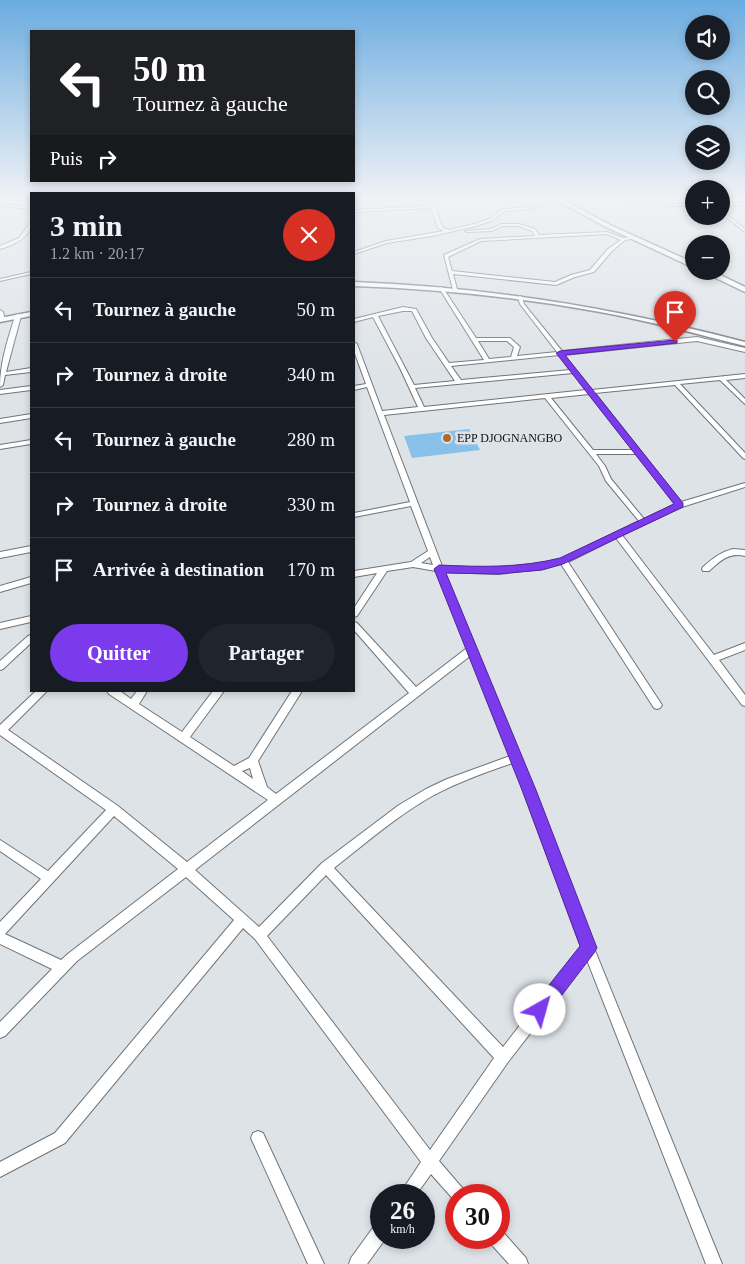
<!DOCTYPE html>
<html lang="fr">
<head>
<meta charset="utf-8">
<style>
	body { margin:0; font-family:"Times New Roman",serif; background:#20242c; color:#f1f3f6; height:100vh; display:flex; flex-direction:column; font-size:19px; white-space:nowrap }
	* { box-sizing:border-box; margin:0 }
	p { font-size:16px; color:#9ea1a6 }
	.icon { flex:none; width:28px; height:28px; fill:none; stroke:currentColor; stroke-width:2; stroke-linecap:round; stroke-linejoin:round }
	.map { position:relative; flex:1; overflow:hidden }
	.sheet { position:absolute; left:30px; top:192px; width:325px; height:500px; display:flex; flex-direction:column; background:#171b24; border-radius:0px; box-shadow:0 2px 8px #0003 }
	.sheet>* { flex:none }
	.banner { position:absolute; left:30px; top:30px; width:325px; height:152px; border-radius:0px; box-shadow:0 2px 8px #0003; background:#202124; color:#fff; overflow:hidden }
	.buttons { position:absolute; left:685px; top:15px; display:grid; gap:10px }
	.buttons a { display:grid; place-items:center; width:45px; height:45px; border-radius:50%; background:#171b24; box-shadow:0 2px 8px #0003; font-size:25px }
	.speed { position:absolute; left:370px; top:1184px; display:flex; gap:10px; font-size:25px; font-weight:700; text-align:center }
	.speed>* { display:grid; place-content:center; width:65px; height:65px; border-radius:50%; background:#171b24; box-shadow:0 2px 8px #0003; line-height:1 }
	.speed small { font-size:12px; font-weight:400 }
	.speed .limit { border:8px solid #d22; background:#fff; color:#111 }
	.pin { position:absolute; display:grid; place-items:center; width:42px; height:42px; color:#fff; margin:-51px -21px; border-radius:50% 50% 50% 0; rotate:-45deg; box-shadow:0 0 5px #0007 }
	.pin .icon { rotate:45deg }
	.me { position:absolute; width:55px; margin:-28px; rotate:38deg; stroke-linejoin:round; filter:drop-shadow(0 0 4px #0008) }
	.turn { display:flex; align-items:center; gap:18px; height:105px; padding:0 20px; font-size:22px }
	.turn .icon { width:65px; height:65px; stroke-width:2.5 }
	.turn b { display:block; font-size:35px; line-height:42px }
	.then { display:flex; align-items:center; height:48px; padding:0 20px; background:#0003; gap:10px; font-size:19px }
	.round { display:grid; place-items:center; flex:none; width:52px; height:52px; border-radius:26px; background:#20242c }
	.headline { display:flex; align-items:center; justify-content:space-between; height:85px; padding:0 20px }
	h1 { font-size:30px; font-weight:700; line-height:38px }
	.primary-button { display:flex; gap:10px; margin-top:auto; padding:10px 20px }
	.primary-button a { flex:1; height:58px; border-radius:30px; background:#7c3aed; color:#fff; font-size:20px; font-weight:700; line-height:58px; text-align:center }
	.primary-button a+a { background:#20242c; color:#f1f3f6 }
	ul { padding:0; list-style:none }
	li { display:flex; align-items:center; gap:15px; height:65px; padding:0 20px; border-top:1px solid #363941 }
	li div { flex:1 }
	li b { display:block; font-size:19px }
	li em { font-style:normal }
	.map>svg:first-child { display:block }
	.green { fill:#89c0e9 }
	.lines { fill:none; stroke-linecap:round; stroke-linejoin:round }
	.minor-casing { stroke:#6f7478; stroke-width:2 }
	.secondary-casing { stroke:#6f7478; stroke-width:3 }
	.primary-casing { stroke:#6f7478; stroke-width:3 }
	.minor { fill:#fff; fill-rule:evenodd }
	.secondary { fill:#fff; fill-rule:evenodd }
	.primary { fill:#fff; fill-rule:evenodd }
	.route { fill:#7c3aed; stroke:#51269a }
	.poi-dot { fill:#aa6c32; stroke:#dee3e8; stroke-width:2 }
	.labels { text-anchor:middle; dominant-baseline:central; stroke-width:5; stroke-linejoin:round; paint-order:stroke }
	.far-poi-label { font-size:12px; fill:#0e1012; stroke:#dee3e8; text-anchor:start }
</style>
</head>
<body>
<div class="map">
<svg width="745" height="1264" viewBox="0 0 745 1264">
	<rect width="100%" height="100%" fill="#dee3e8"/>
	<path class="green" d="M469,429l11,21 -68,8 -8,-22z"/>
	<g class="lines">
		<g class="minor-casing">
			<g id="minor">
				<path d="M401,197h39l-13,2 8,8 7,20 7,3 25,-6 15,-5 14,-10 29,-2 24,-8 3,1 -27,9 -27,2 -14,10 -15,5 -44,10 -45,7 -33,11v-2l32,-11 58,-10 -6,-3 -7,-20 -77,4v-2l76,-4 -7,-7 -69,2v-2z"/>
				<path d="M612,197h33l23,7h26v2h-26l-24,-7 -18,1z"/>
				<path d="M745,203v2l-24,1v-2z"/>
				<path d="M0,204l31,3v2l-31,-3z"/>
				<path d="M721,210l24,19v3l-24,-19z"/>
				<path d="M30,223h1c-1,16 -18,22 -31,26v-3l19,-8z"/>
				<path d="M501,224h18l16,5 4,6 68,-3 16,6 11,-1 2,1 -11,2 -13,11 -18,21 -19,5 -19,8 -103,-11 4,15 -4,1 -9,-35 36,-16 55,-3 -3,-5 -13,-5h-17l-10,5 -25,1 -2,-1 26,-2zM607,234l14,6 -13,9 -18,21 -19,5 -16,7 -103,-11 -4,-14 33,-16z"/>
				<path d="M31,272v2l-31,7v-2z"/>
				<path d="M441,287l2,1 33,50h34l10,9 -3,9 40,-4 -37,-48 -2,-7 2,-1 2,1 2,7 38,47 135,-14 48,11v4l-48,-11 -133,14 28,35 153,-16v4l-19,2 19,19v5l-25,-24 -40,4 65,69v6l-2,-1 -68,-73 -80,8 86,109 64,-19v4l-63,20 -60,28 92,120 31,-12v7l-26,10 26,35v11l-3,-1 -126,-167 -48,24 92,140 2,3 -2,3 -3,1 -3,-1 -93,-144 -19,5 -44,5 -54,-2 90,218 60,158 128,316h-16l-119,-304 -79,102 -69,99 25,29 3,5h-11v6l-2,-1 -23,-26 -15,21h-17l22,-33 -166,-223 -12,-11 -178,215 -65,34v-15l55,-29 179,-213 -48,-43 -109,84 -72,75 -5,2v-16l52,-53 -52,-25v-22l41,-43 -41,-28v-11l48,31 58,-61 -106,-75v-10l36,-34h11l-39,39 110,76 69,56 81,-62 -159,-106 -2,-3h13l11,8 6,-8h10l-8,13 43,28 31,-41h11l-34,46 44,29 15,-8 43,-67h10l-44,70 9,26 9,7 133,-101 -55,-63v-8l3,1 59,64 51,-39 -31,-77 -23,-4 -26,4 -30,45 -3,1v-9l23,-35 -23,4v-6l57,-9 17,-11 -17,-45 -57,11v-4l56,-11 -43,-115 -13,3v-4l12,-2 -12,-33v-9l3,2 25,67 36,-4 -18,-39 -27,-51 -19,5v-3l49,-12 13,2 16,29 17,25 35,-3 -45,-72zM403,311h9l14,27 29,43 -41,4 -36,-69zM478,341h29l7,6 -3,10 -22,2zM559,355l11,15 -109,10 -10,-14zM573,373l13,17 -162,17 -9,-19zM589,394l44,56h-40l-42,-52zM545,398l54,68 7,15 33,40 -78,38 -19,4 -44,5 -56,-2 -58,-151zM596,454h40l39,50 -31,15 -33,-40 -6,-13zM430,557l3,8 -12,-2zM470,656l40,100 -63,23 -21,10 -27,16 -77,58 -63,64 -64,-57zM513,763l68,184 -78,100 -169,-179c33,-26 64,-53 100,-73 25,-13 52,-23 79,-32zM250,768l3,11 -11,-8zM114,816l64,53 -109,84 -8,7 -56,-26zM326,875l168,183 -64,92 -163,-214z"/>
				<path d="M0,310l3,2 2,8 -5,-1z"/>
				<path d="M18,314l3,2 -15,56 25,-4v4l-26,3 -2,10 -3,2c0,-25 8,-48 15,-71z"/>
				<path d="M31,386v4l-31,4v-4z"/>
				<path d="M31,414v4l-31,5v-4z"/>
				<path d="M31,440v4l-31,5v-4z"/>
				<path d="M31,546v6l-31,6v-6z"/>
				<path d="M733,549l12,1v6c-16,-4 -25,5 -36,15h-6l-1,-2 1,-2c10,-9 18,-15 30,-18z"/>
				<path d="M31,577v6l-31,9v-6z"/>
				<path d="M31,616v6l-31,7v-6z"/>
				<path d="M31,635v8l-28,26 -3,1v-9l28,-25z"/>
				<path d="M258,1131l5,2 61,131h-16l-57,-126 2,-5z"/>
				<path d="M381,1223v15h5l-19,26h-18l2,-6 24,-33z"/>
				<path d="M499,1231l4,1 23,26 2,6h-19l-18,-20 -2,-6h10z"/>
			</g>
		</g>
		<g class="secondary-casing">
			<g id="secondary">
				<path d="M354,282c133,5 262,26 391,60v4c-48,-12 -96,-25 -145,-34 -81,-15 -163,-23 -246,-26z"/>
				<path d="M31,312v4l-31,6v-4z"/>
			</g>
		</g>
		<g class="primary-casing">
			<g id="primary">
				<path d="M550,197h8l52,28 84,38v5l-88,-41z"/>
				<path d="M701,271h11l33,16v5z"/>
			</g>
		</g>
		<use href="#minor" class="minor"/>
		<use href="#secondary" class="secondary"/>
		<use href="#primary" class="primary"/>
	</g>
	<linearGradient id="sky" x2="0" y2="1"><stop stop-color="#6bace0"/><stop offset="0.53" stop-color="#f0f2f5"/><stop offset="1" stop-color="#f0f2f5" stop-opacity="0"/></linearGradient>
	<rect width="745" height="374" fill="url(#sky)"/>
	<path class="route" d="M675,340h2v3l-112,12 118,148v4l-120,57 -21,6 -44,4 -52,-1 90,217 61,158 -3,5 -48,63 -6,2 -6,-2 -3,-6 3,-6 46,-58 -58,-156 -88,-221 5,-4c41,2 81,3 121,-7l114,-54 -118,-151 4,-2z"/>
	<circle class="poi-dot" cx="447" cy="438" r="5"/>
	<g class="labels">
		<g class="far-poi-label">
			<text x="457" y="438">EPP DJOGNANGBO</text>
		</g>
	</g>
</svg>
<div class="buttons">
<a><svg class="icon" aria-label="sound" viewBox="0 0 24 24"><path d="M4 9h4l5-4v14l-5-4H4zM17 9q2 3 0 6"/></svg></a>
<a><svg class="icon" aria-label="search" viewBox="0 0 24 24"><circle cx="10" cy="10" r="6"/><path d="M15 15l6 6"/></svg></a>
<a><svg class="icon" aria-label="layers" viewBox="0 0 24 24"><path d="M12 4l9 5-9 5-9-5zM3 14l9 5 9-5"/></svg></a>
<a>+</a>
<a>−</a>
</div>
<div class="speed"><div>26<small>km/h</small></div><div class="limit">30</div></div>
<div class="pin" style="left:675px;top:342px;background:#d93025"><svg class="icon" aria-label="arrive" viewBox="0 0 24 24"><path d="M6 21V4h12l-3 4 3 4H6"/></svg></div>
<svg class="me" style="left:540px;top:1010px" viewBox="-20 -20 40 40"><circle r="19" fill="#fff"/><path d="M0-13L10 11 0 6-10 11z" fill="#7c3aed"/></svg>
<div class="banner">
<div class="turn"><svg class="icon" aria-label="left" viewBox="0 0 24 24"><path d="M17 20v-9H6M10 6l-5 5 5 5"/></svg><div><b>50 m</b>Tournez à gauche</div></div>
<div class="then">Puis<svg class="icon" aria-label="right" viewBox="0 0 24 24"><path d="M7 20v-9h11M14 6l5 5-5 5"/></svg></div>
</div>
<section class="sheet">
<div class="headline"><div><h1>3 min</h1><p>1.2 km · 20:17</p></div><a class="round" style="background:#d93025;color:#fff"><svg class="icon" aria-label="close" viewBox="0 0 24 24"><path d="M6 6l12 12M18 6L6 18"/></svg></a></div>
<ul>
<li><svg class="icon" aria-label="left" viewBox="0 0 24 24"><path d="M17 20v-9H6M10 6l-5 5 5 5"/></svg><div><b>Tournez à gauche</b></div><em>50 m</em></li>
<li><svg class="icon" aria-label="right" viewBox="0 0 24 24"><path d="M7 20v-9h11M14 6l5 5-5 5"/></svg><div><b>Tournez à droite</b></div><em>340 m</em></li>
<li><svg class="icon" aria-label="left" viewBox="0 0 24 24"><path d="M17 20v-9H6M10 6l-5 5 5 5"/></svg><div><b>Tournez à gauche</b></div><em>280 m</em></li>
<li><svg class="icon" aria-label="right" viewBox="0 0 24 24"><path d="M7 20v-9h11M14 6l5 5-5 5"/></svg><div><b>Tournez à droite</b></div><em>330 m</em></li>
<li><svg class="icon" aria-label="arrive" viewBox="0 0 24 24"><path d="M6 21V4h12l-3 4 3 4H6"/></svg><div><b>Arrivée à destination</b></div><em>170 m</em></li>
</ul>
<div class="primary-button"><a>Quitter</a><a>Partager</a></div>
</section>
</div>
</body>
</html>
